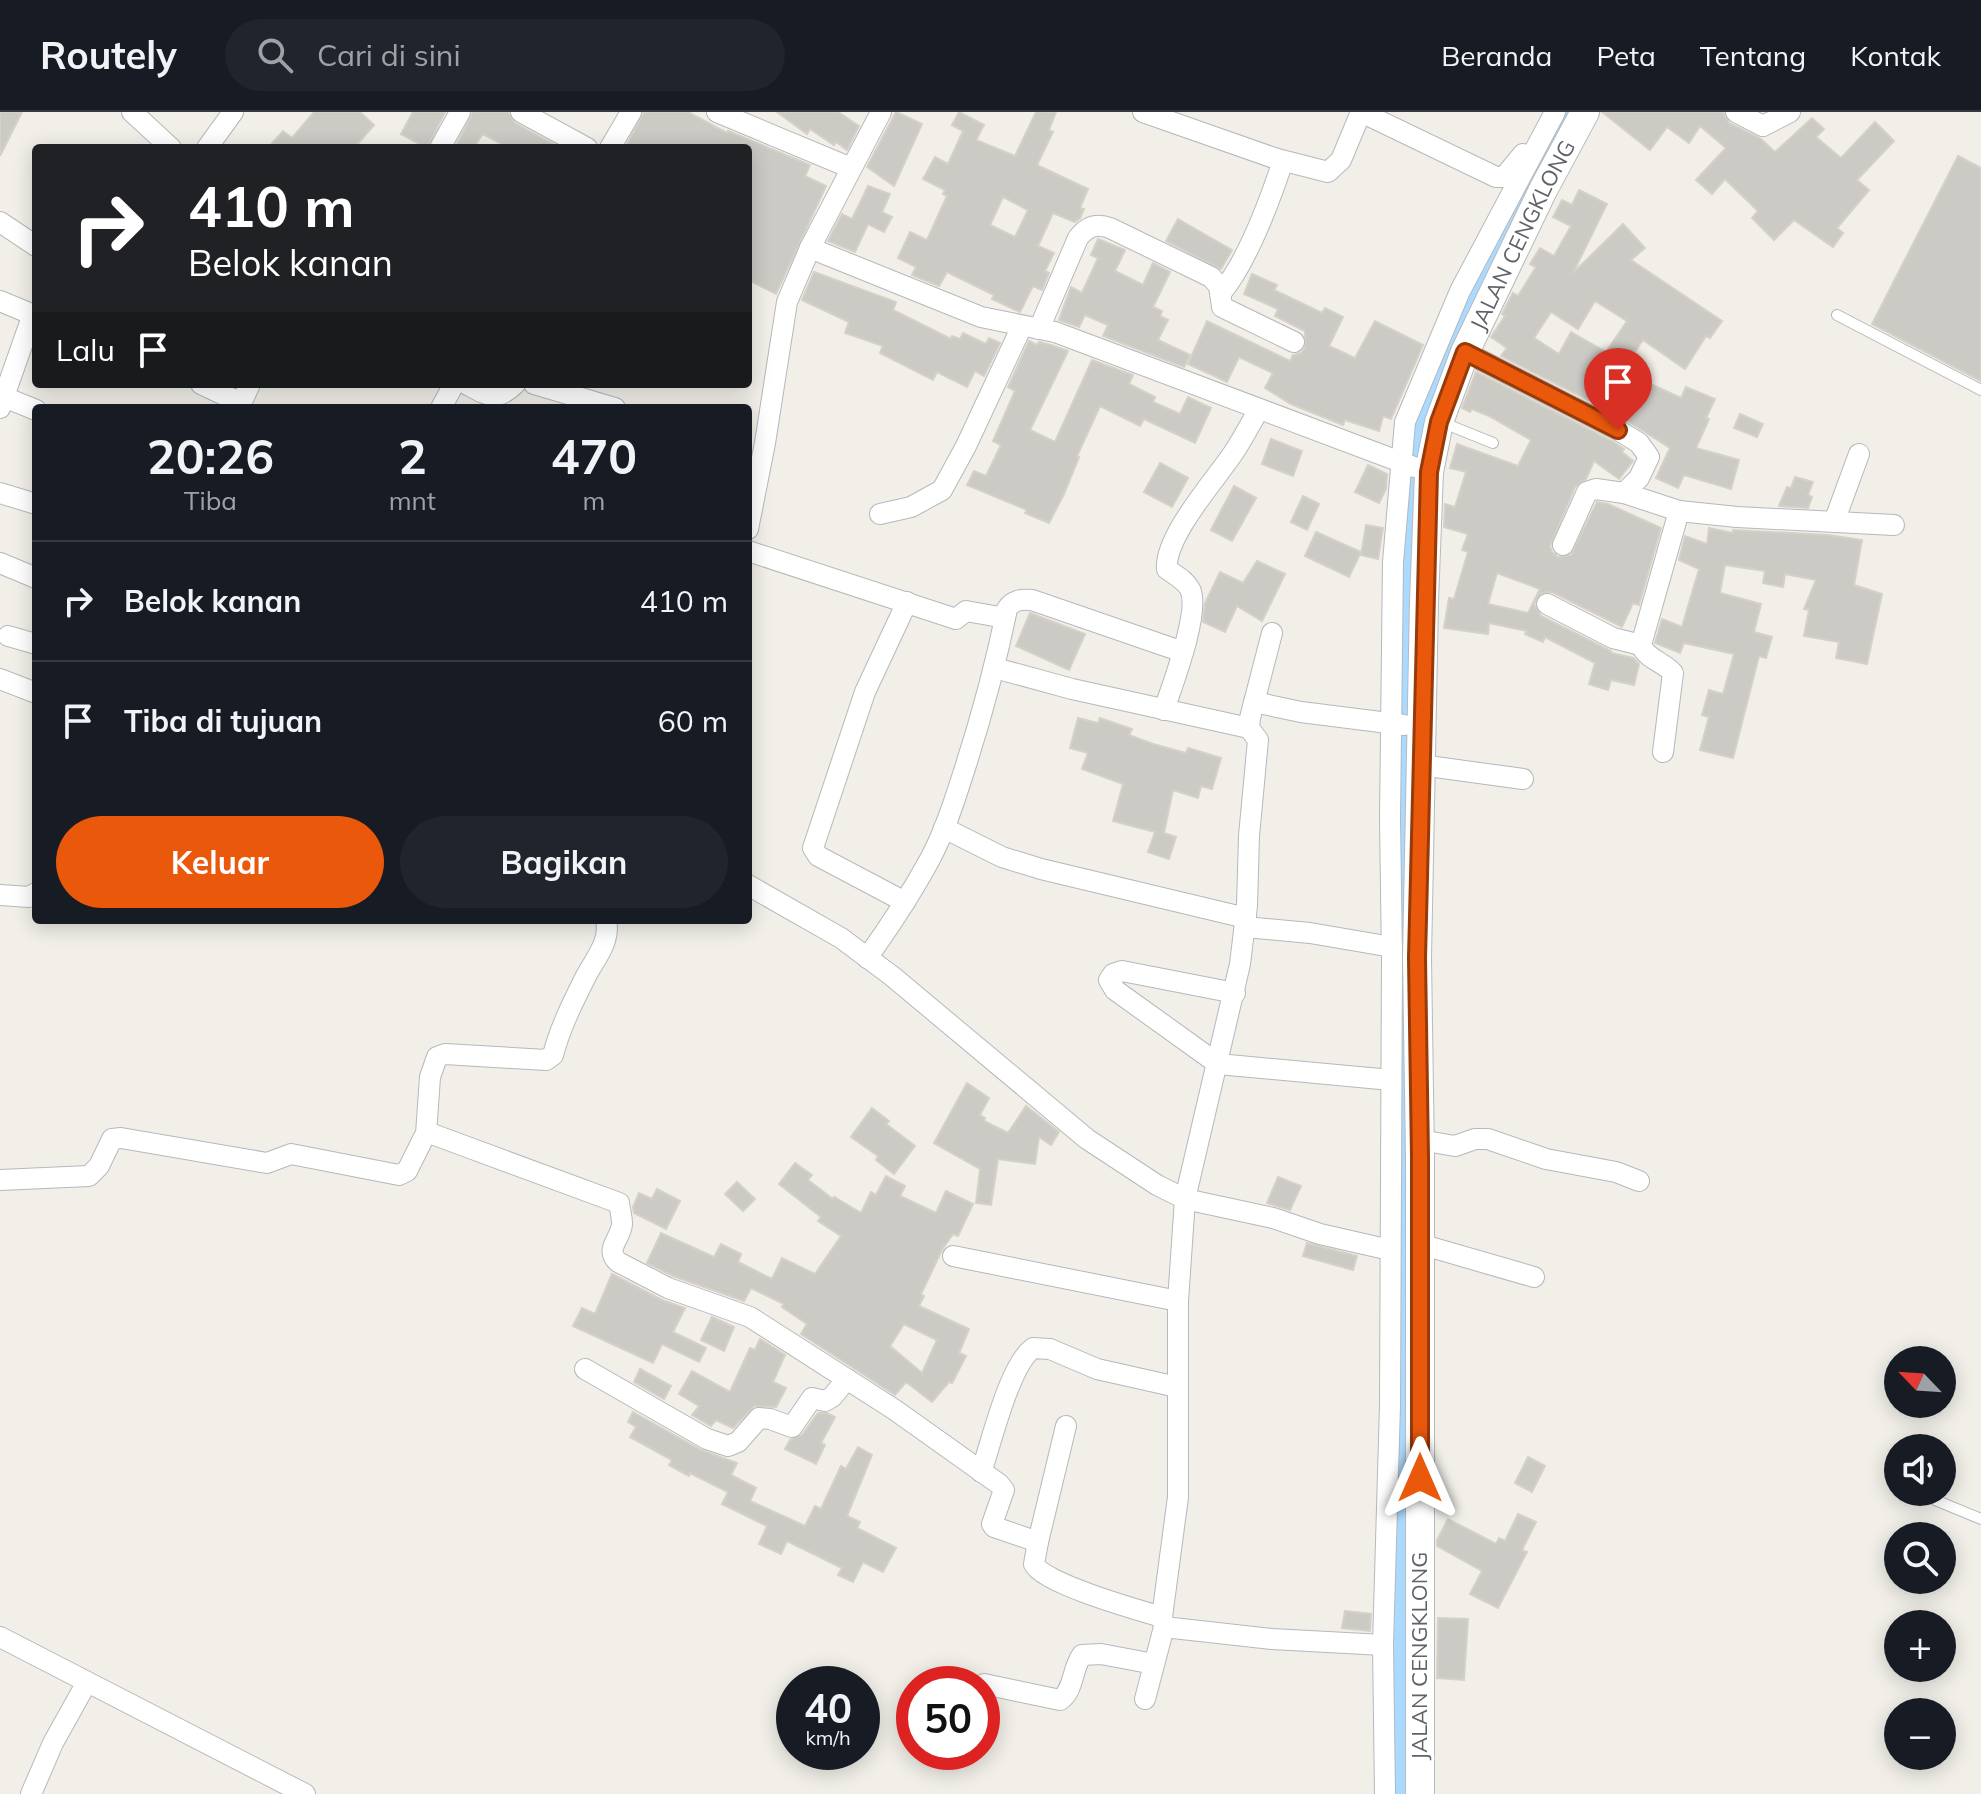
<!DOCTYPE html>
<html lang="id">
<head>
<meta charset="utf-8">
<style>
	body { margin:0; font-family:Mulish,sans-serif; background:#20242c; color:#f1f3f6; height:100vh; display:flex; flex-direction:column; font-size:30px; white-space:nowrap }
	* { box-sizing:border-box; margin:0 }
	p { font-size:26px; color:#9ea1a6 }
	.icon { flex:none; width:44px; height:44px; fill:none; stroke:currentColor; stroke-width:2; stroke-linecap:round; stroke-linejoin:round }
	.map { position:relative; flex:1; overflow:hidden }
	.drawer { position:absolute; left:32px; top:292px; width:720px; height:520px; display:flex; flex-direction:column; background:#171b24; border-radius:8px; box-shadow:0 4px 20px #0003 }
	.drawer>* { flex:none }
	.guide { position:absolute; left:32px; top:32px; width:720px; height:244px; border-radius:8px; box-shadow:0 4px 20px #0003; background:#202124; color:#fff; overflow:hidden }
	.needle { width:52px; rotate:295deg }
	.buttons { position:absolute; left:1884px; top:1234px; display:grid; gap:16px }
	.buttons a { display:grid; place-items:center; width:72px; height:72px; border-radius:50%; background:#171b24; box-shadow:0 4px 20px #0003; font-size:40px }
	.speed { position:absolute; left:776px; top:1554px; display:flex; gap:16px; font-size:40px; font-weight:700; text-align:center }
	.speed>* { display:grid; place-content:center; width:104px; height:104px; border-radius:50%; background:#171b24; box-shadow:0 4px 20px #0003; line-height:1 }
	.speed small { font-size:20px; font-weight:400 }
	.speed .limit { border:12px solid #d22; background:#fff; color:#111 }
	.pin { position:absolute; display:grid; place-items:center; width:68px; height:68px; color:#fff; margin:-82px -34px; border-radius:50% 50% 50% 0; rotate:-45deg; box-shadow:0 0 8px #0007 }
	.pin .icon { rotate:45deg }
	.me { position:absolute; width:88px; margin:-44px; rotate:0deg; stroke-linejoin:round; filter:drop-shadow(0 0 6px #0008) }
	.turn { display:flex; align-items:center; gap:28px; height:168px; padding:0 24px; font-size:36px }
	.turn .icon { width:104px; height:104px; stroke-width:2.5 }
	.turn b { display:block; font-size:56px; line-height:68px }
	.then { display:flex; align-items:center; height:76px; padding:0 24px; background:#0003; gap:16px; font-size:30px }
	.eta { display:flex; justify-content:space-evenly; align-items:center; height:136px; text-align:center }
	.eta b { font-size:48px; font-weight:700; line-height:56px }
	.primary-button { display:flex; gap:16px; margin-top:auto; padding:16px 24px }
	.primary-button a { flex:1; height:92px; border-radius:48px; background:#ea580c; color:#fff; font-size:32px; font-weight:700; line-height:92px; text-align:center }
	.primary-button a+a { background:#20242c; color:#f1f3f6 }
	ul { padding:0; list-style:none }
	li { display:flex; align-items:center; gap:24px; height:120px; padding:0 24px; border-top:2px solid #363941 }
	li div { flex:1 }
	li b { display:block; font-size:30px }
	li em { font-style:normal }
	header { display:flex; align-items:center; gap:48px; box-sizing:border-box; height:112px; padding:0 40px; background:#171b24; border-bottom:2px solid #363941 }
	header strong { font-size:38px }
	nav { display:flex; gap:44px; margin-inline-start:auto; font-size:28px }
	.search { width:560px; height:72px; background:#20242c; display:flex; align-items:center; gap:20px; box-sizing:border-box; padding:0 28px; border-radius:44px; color:#9ea1a6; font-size:30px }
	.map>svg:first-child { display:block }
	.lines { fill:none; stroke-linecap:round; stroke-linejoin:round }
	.canal { stroke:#aadaff; stroke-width:20 }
	.building { fill:#cccac5; stroke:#d6d1c6; stroke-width:2; fill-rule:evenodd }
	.service-casing { stroke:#b5b8bc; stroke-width:12 }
	.minor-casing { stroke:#b5b8bc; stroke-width:22 }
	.secondary-casing { stroke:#b6babf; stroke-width:30 }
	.service { stroke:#fff; stroke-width:10 }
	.minor { stroke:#fff; stroke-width:20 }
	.secondary { stroke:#fff; stroke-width:28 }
	.route-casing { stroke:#983908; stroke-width:20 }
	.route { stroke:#ea580c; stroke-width:14 }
	.labels { text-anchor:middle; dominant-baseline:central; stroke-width:6; stroke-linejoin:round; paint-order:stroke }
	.street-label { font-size:22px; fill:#5f6368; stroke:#fff }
</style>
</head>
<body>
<header>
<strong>Routely</strong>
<div class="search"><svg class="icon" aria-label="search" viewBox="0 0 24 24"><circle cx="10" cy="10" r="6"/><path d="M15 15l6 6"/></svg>Cari di sini</div>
<nav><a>Beranda</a><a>Peta</a><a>Tentang</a><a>Kontak</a></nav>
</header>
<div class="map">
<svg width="1981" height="1682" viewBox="0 0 1981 1682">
	<rect width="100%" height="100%" fill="#f1efe8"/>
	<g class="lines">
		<path class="canal" d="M1398,1682l9,-1279 2,-46 22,-75 24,-69 111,-213"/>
	</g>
	<g class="building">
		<path d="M0,0h22l-22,44z"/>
		<path d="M314,0h46l14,13 -20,23h-86l15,-17 9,7z"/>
		<path d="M413,0h32l-18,36 -26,-14z"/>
		<path d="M473,0h35l7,11 45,25h-51l-26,-14 -10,14h-18z"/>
		<path d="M644,0h44l39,21 1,-2 82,34 -5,11 21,10 -50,108 -28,-14v-132h-123z"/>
		<path d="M777,0h61l21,14 -12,24 -11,-8 -2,3 -24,-16 -3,5z"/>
		<path d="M896,0l26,12 -28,62 -27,-19z"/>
		<path d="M959,0l25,13 -8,15 39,16 21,-44h20l-7,18 4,2 -16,33 51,24 -8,19 4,1 -4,9 -5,4 -22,-9 -15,33 16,7 -9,18 4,2 -7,17 -9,-4 -13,26 -28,-13 2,-4 -47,-23 -8,14 -27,-11 4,-8 -18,-9 12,-26 17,8 20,-44 -4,-2 2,-4 -22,-11 12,-22 13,7 15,-33 -11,-6zM1003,85l25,13 -13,27 -25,-12z"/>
		<path d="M1602,0h121l6,11 31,15 15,14 37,-34 12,11 -8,8 25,21 34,-36 19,19 -37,39 12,10 -32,38 6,5 -10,14 -39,-27 -20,20 -22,-22 6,-7 -33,-32 -13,15 -16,-14 30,-32 -26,-22 -11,17 -22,-16 -17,23z"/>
		<path d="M1958,44l23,12v213l-109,-57z"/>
		<path d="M868,74l22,8 -8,18 10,5 -8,15 -16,-8 -13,28 -27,-11 14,-27 10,5z"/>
		<path d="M1579,78l28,14 -34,69 50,-49 22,24 -14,12 91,61 -12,17 -4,-2 -21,33 -42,-29 -21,31 59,27 5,-11 29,12 -9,19 3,1 -13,29 43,12 -8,29 -47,-14 -6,13 -22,-10 14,-30 -47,-30 12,-22 -31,-22 -16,26 -87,-44 6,-8 -16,-11 14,-21 -3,-2 11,-21 5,3 18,-29 -6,-3 10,-16 14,8 17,-30 -18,-9 9,-17 10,5zM1595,189l32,20 -21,31 -35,-20 -12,22 -25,-16 17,-26 27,17z"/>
		<path d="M1178,107l54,31 -11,19 -55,-28z"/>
		<path d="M1098,127l27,11 -10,21 28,14 10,-22 17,9 -17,35 9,4 -2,5 8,4 -10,20 32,15 -6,12 -81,-31 5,-11 -23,-10 -6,12 -20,-7 12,-33 11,6 16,-35 -7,-3z"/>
		<path d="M814,160l82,30 -3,8 58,29 1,-3 8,3 3,-6 23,11 3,-6 11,5 -16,33 -9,-5 -8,16 -30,-15 -4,8 -53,-27 3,-7 -38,-13 4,-11 -47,-22z"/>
		<path d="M1252,162l25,11 -3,5 48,23 3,-5 18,9 -14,29 26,12 20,-37 48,24 -32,74 -8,-3 -4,15 -34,-11 -2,5 -52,-21 -26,-16 8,-15 -34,-16 -12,25 -39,-18 19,-43 83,40 3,-6 8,-2 4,-5v-17l-30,-15 3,-7 -34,-15z"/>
		<path d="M1029,229l8,4 2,-3 12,3 17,6 -38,79 25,12 37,-82 41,15 -4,9 26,13 -2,5 27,12 8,-17 23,11 -16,35 -51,-24 -4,7 -40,-20 -23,50 2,1 -15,37 -15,29 -24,-10 2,-3 -60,-25 7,-14 12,5 15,-31 -8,-4 22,-50 -7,-4z"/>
		<path d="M1476,260l136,69 12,8 -2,3 11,9 -14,18 -25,-18 -8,18 -11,8 -25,59 2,6 6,5 13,-2 26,-53 11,2 53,24 -22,77 -6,-2 -11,24 -70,-35 -11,1 -7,11 7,12 70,35v2l22,5 6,6 -5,21 -23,-5 -3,10 -19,-6 6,-21 -50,-26 -2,5 -18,-8 2,-3 -38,-8 -1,11 -44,-6 5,-30 5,1 14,-47 -6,-2 6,-16 -24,-7 1,-23 10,3 11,-35 -16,-4 7,-24 61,22 13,-26 -42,-24 -17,-7 -2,3 -8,-4zM1497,461l43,16 -12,24 -40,-9z"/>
		<path d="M1740,302l23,10 -6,13 -23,-9z"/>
		<path d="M1271,327l31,12 -9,25 -31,-12z"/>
		<path d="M1160,351l28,15 -16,29 -28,-15z"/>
		<path d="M1368,353l19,9 -1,15 -7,14 -24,-11z"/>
		<path d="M1795,365l18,5 -5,13 4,2 -4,11 -29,-2 8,-19 4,1z"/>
		<path d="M1234,374l22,12 -24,43 -21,-11z"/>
		<path d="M1303,384l16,8 -12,26 -16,-8z"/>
		<path d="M1366,413l17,3 -5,31 -17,-4z"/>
		<path d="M1709,416l24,5v-3l95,5 34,5 -8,45 28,9 -15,70 -31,-6 3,-16 -35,-6 5,-26 -5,-1 12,-29 -31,-6 -2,13 -20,-4 2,-12 -40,-6 -5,28 41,11 -7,28 18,5 -6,21 -7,-2 -26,102 -33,-8 9,-33 -7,-2 7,-25 14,4 11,-40 -50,-11 -4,10 -25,-10 7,-24 20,8 17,-58 -20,-9 6,-24 22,8z"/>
		<path d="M1316,420l45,20 -12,25 -44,-21z"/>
		<path d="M1257,449l28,13 -23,47 -25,-15 -12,26 -22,-10 2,-19 15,-31 23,11z"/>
		<path d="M1030,501l55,21 -16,36 -53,-24z"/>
		<path d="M1078,606l20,5 2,-5 32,11 -3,6 24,9 33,9 2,-5 33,10 -9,31 -11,-3 -3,12 -25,-8 -9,43 12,4 -7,22 -21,-7 7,-20 -42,-11 10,-37 -41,-15 6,-16 -18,-5z"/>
		<path d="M967,971l22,15 -9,17 5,3 -1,3 24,12 18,-27 33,26 -8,13 -12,-8 -4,27 -37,-5 -7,46 -15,-2 4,-34 -46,-26z"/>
		<path d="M872,996l17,13 -3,3 29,22 -21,28 -18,-14 2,-4 -27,-19z"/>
		<path d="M795,1051l17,12 -4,5 25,19 1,-2 27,16 10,-21 5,3 10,-19 19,10 -5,10 36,17 10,-22 27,13 -15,32 -5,-2 -10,14 -22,46 3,2 -5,10 50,23 -10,24 7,3 -14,27 -3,-1 -17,20 -26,-20 -11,13 -94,-61 6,-10 -25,-17 2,-3 -33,-16 -7,13 -71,-25 -26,-13 14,-30 53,24 7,-13 20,10 -3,8 34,17 10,-21 33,16 26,-38 -23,-15 3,-4 -42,-33zM904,1212l33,16 -15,33 -32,-27z"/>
		<path d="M1278,1065l23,9 -11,24 -23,-7z"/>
		<path d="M737,1070l18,17 -12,12 -18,-17z"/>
		<path d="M657,1077l23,12 -14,28 -32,-16 -1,-6 6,-14 13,6z"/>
		<path d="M1307,1131l50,13 -4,14 -50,-14z"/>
		<path d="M612,1162l50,26 23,8 -12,24 33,16 -7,14 -37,-18 -9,19 -80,-37 9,-18 13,6z"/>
		<path d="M712,1205l22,10 -10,24 -23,-11z"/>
		<path d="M760,1227l25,16 -12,27 13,6 -10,19 -22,-1 -21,22 -17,-8 -5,6 -19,-11 7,-9 -20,-12 13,-23 38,21 20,-44 5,2z"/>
		<path d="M640,1257l31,17 -7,13 -30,-17z"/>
		<path d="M633,1300l68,38 36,13 -6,12 25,13 -6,13 55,25 10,-20 6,3 20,-43 5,3 12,-22 14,8 -25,61 13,6 -3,6 39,20 -13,24 -20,-10 -10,20 -15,-7 4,-7 -55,-27 -6,13 -22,-10 8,-18 -45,-22 6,-12 -38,-19 -1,3 -20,-11 3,-5 -42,-23 6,-10 -8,-5z"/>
		<path d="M818,1301h9l8,4 -14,26 4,2 -9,19 -31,-15 5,-9 12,-5z"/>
		<path d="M1528,1345l17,9 -13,26 -17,-9z"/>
		<path d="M1518,1402l18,8 -14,28 5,2 -29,56 -28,-14 12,-23 -45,-25v-6l11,-21 48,25 3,-6 6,3z"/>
		<path d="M1345,1499l26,3 -1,17 -28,-3z"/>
		<path d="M1438,1506l30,1 -4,61 -27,-2z"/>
	</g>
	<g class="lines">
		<g class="service-casing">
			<g id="service">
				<path d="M1837,203l144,75"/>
				<path d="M1441,310l52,21"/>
				<path d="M1935,1388l46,19"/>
			</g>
		</g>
		<g class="minor-casing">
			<g id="minor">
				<path d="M132,0l39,36"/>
				<path d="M521,0l66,36"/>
				<path d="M717,0l134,56"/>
				<path d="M881,0l-71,136 171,69 74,15 359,135"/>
				<path d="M1143,0l134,47 51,13 13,-12 20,-48"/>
				<path d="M1361,0l135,65h8l19,-23"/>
				<path d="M1736,0l27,14 27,-14"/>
				<path d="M207,36l26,-36"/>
				<path d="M440,36l20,-36"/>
				<path d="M610,36l21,-36"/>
				<path d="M0,110l36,24"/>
				<path d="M1221,181c26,-31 49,-93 62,-132"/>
				<path d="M0,189l36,15"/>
				<path d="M1039,217l39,-91c9,-12 19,-15 32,-10l101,49 8,9 3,21 72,35"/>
				<path d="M1465,240l153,78 21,13 10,14 -10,21 -15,15 55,18 58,6 157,8"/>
				<path d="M201,272l40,19"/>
				<path d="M466,272c21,11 30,19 49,0"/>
				<path d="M534,272l81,24"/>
				<path d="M4,285l32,13"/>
				<path d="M0,296l33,-94"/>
				<path d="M239,296l11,-24"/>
				<path d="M441,296l13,-24"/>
				<path d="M0,381l36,11"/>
				<path d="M880,402l31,-7 31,-17 24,-44 56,-120"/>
				<path d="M1834,410l25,-68"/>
				<path d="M748,417l17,-86 22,-141 23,-54"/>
				<path d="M1563,433l24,-53 9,-3 28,4"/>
				<path d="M748,439l208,68 10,-8 39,7"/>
				<path d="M0,451l36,15"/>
				<path d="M1547,492l66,34 28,7"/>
				<path d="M8,524l28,8"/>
				<path d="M995,556l77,21 177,39"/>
				<path d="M0,567l36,14"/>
				<path d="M1254,590l47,10 103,13"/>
				<path d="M1164,598c8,-24 37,-99 26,-121 -5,-9 -15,-14 -23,-20 -3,-32 49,-90 67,-117 9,-14 17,-29 25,-43"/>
				<path d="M1663,640l10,-79c-9,-11 -27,-14 -32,-28l38,-134"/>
				<path d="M1421,653l102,14"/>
				<path d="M944,716l58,29 39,12 205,49"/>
				<path d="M748,773l93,53 51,38 195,163 70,46 28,14 88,19 47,16 70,16"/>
				<path d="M0,783l29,2 7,-4"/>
				<path d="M905,790l-87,-46 -5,-8 52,-156 42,-90"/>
				<path d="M1245,815l65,6 82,14"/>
				<path d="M867,846c23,-32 44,-64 63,-99 15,-28 25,-60 35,-91 17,-53 31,-105 42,-159 6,-9 14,-10 25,-9l151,52"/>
				<path d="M1235,881l-113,-22 -9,3 -4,6 6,10 103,74 173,16"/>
				<path d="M426,1022l4,-57 7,-20 8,-3 101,6 7,-5c7,-27 20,-53 32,-77 9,-18 26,-36 21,-58"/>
				<path d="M1420,1028l35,6 20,-7h13l58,20 70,13 23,9"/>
				<path d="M0,1068l89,-4 10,-10 13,-27 9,-1 146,25 24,-9 108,21 8,-4 17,-34 8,-3 187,69c1,7 3,14 3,21 -1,15 -18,25 -4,38l50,26 82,29 145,93 104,74 5,6 -12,34 2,3 44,15 -4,22c8,19 104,46 128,53"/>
				<path d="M1420,1132l114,33"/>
				<path d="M953,1144l225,45"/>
				<path d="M585,1257l122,70 21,7 10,-4 21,-24 11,1 22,8 20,-29 13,3 7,-4 15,-18"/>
				<path d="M981,1360c11,-31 28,-106 52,-124l17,1 47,20 80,18"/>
				<path d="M1038,1430l28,-116"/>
				<path d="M1164,1515l-2,-10 16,-120v-196l7,-102 55,-235 7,-58 2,-70 9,-96 -9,-12 1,-10 22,-85"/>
				<path d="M0,1525l305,157"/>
				<path d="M984,1572l76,16c14,-9 12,-32 22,-45l19,-1 53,10"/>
				<path d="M1145,1587l19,-72 108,12 111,6"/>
				<path d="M31,1682l22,-51 34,-61"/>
				<path d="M1385,1682l-2,-149 7,-240 2,-447 -2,-139 3,-257 12,-140 55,-131 95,-179"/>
			</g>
		</g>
		<g class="secondary-casing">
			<g id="secondary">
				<path id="s1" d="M1420,1682v-637l-3,-199 7,-356 5,-130 10,-50 26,-70 78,-162 42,-78"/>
			</g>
		</g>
		<use href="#service" class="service"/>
		<use href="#minor" class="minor"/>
		<use href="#secondary" class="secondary"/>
	</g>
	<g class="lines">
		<g class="route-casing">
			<path id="route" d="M1420,1366v-321l-3,-199 12,-486 10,-50 26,-70 153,78"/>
		</g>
		<use href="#route" class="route"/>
	</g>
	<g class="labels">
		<g class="street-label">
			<text stroke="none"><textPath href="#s1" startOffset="1578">JALAN CENGKLONG</textPath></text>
			<text transform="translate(1419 1544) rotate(-90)">JALAN CENGKLONG</text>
		</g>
	</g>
</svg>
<div class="buttons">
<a><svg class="needle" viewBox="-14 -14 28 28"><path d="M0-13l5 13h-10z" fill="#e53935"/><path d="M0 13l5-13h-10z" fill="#9ea1a6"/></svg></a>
<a><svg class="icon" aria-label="sound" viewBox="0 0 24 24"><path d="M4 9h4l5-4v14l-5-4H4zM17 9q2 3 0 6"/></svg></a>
<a><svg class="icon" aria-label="search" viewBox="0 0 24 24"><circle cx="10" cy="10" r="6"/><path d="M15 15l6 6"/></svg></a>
<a>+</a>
<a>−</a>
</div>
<div class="speed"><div>40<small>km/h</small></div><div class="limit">50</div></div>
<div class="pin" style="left:1618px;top:318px;background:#d93025"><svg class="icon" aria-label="arrive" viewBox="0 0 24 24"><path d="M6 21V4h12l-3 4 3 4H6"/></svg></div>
<svg class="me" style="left:1420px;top:1366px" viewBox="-20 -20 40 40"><path d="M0-17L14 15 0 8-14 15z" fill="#ea580c" stroke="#fff" stroke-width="4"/></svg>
<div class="guide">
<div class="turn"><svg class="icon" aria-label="right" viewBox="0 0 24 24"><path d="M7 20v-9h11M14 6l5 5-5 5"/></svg><div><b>410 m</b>Belok kanan</div></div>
<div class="then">Lalu<svg class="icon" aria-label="arrive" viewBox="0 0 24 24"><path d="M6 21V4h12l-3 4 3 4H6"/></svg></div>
</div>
<section class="drawer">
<div class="eta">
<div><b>20:26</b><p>Tiba</p></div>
<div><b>2</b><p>mnt</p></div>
<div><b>470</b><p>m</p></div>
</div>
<ul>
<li><svg class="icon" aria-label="right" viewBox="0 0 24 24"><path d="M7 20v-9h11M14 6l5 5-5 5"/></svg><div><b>Belok kanan</b></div><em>410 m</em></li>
<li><svg class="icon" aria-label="arrive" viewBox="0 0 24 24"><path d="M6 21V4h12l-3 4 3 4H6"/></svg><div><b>Tiba di tujuan</b></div><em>60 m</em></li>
</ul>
<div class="primary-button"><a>Keluar</a><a>Bagikan</a></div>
</section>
</div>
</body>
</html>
